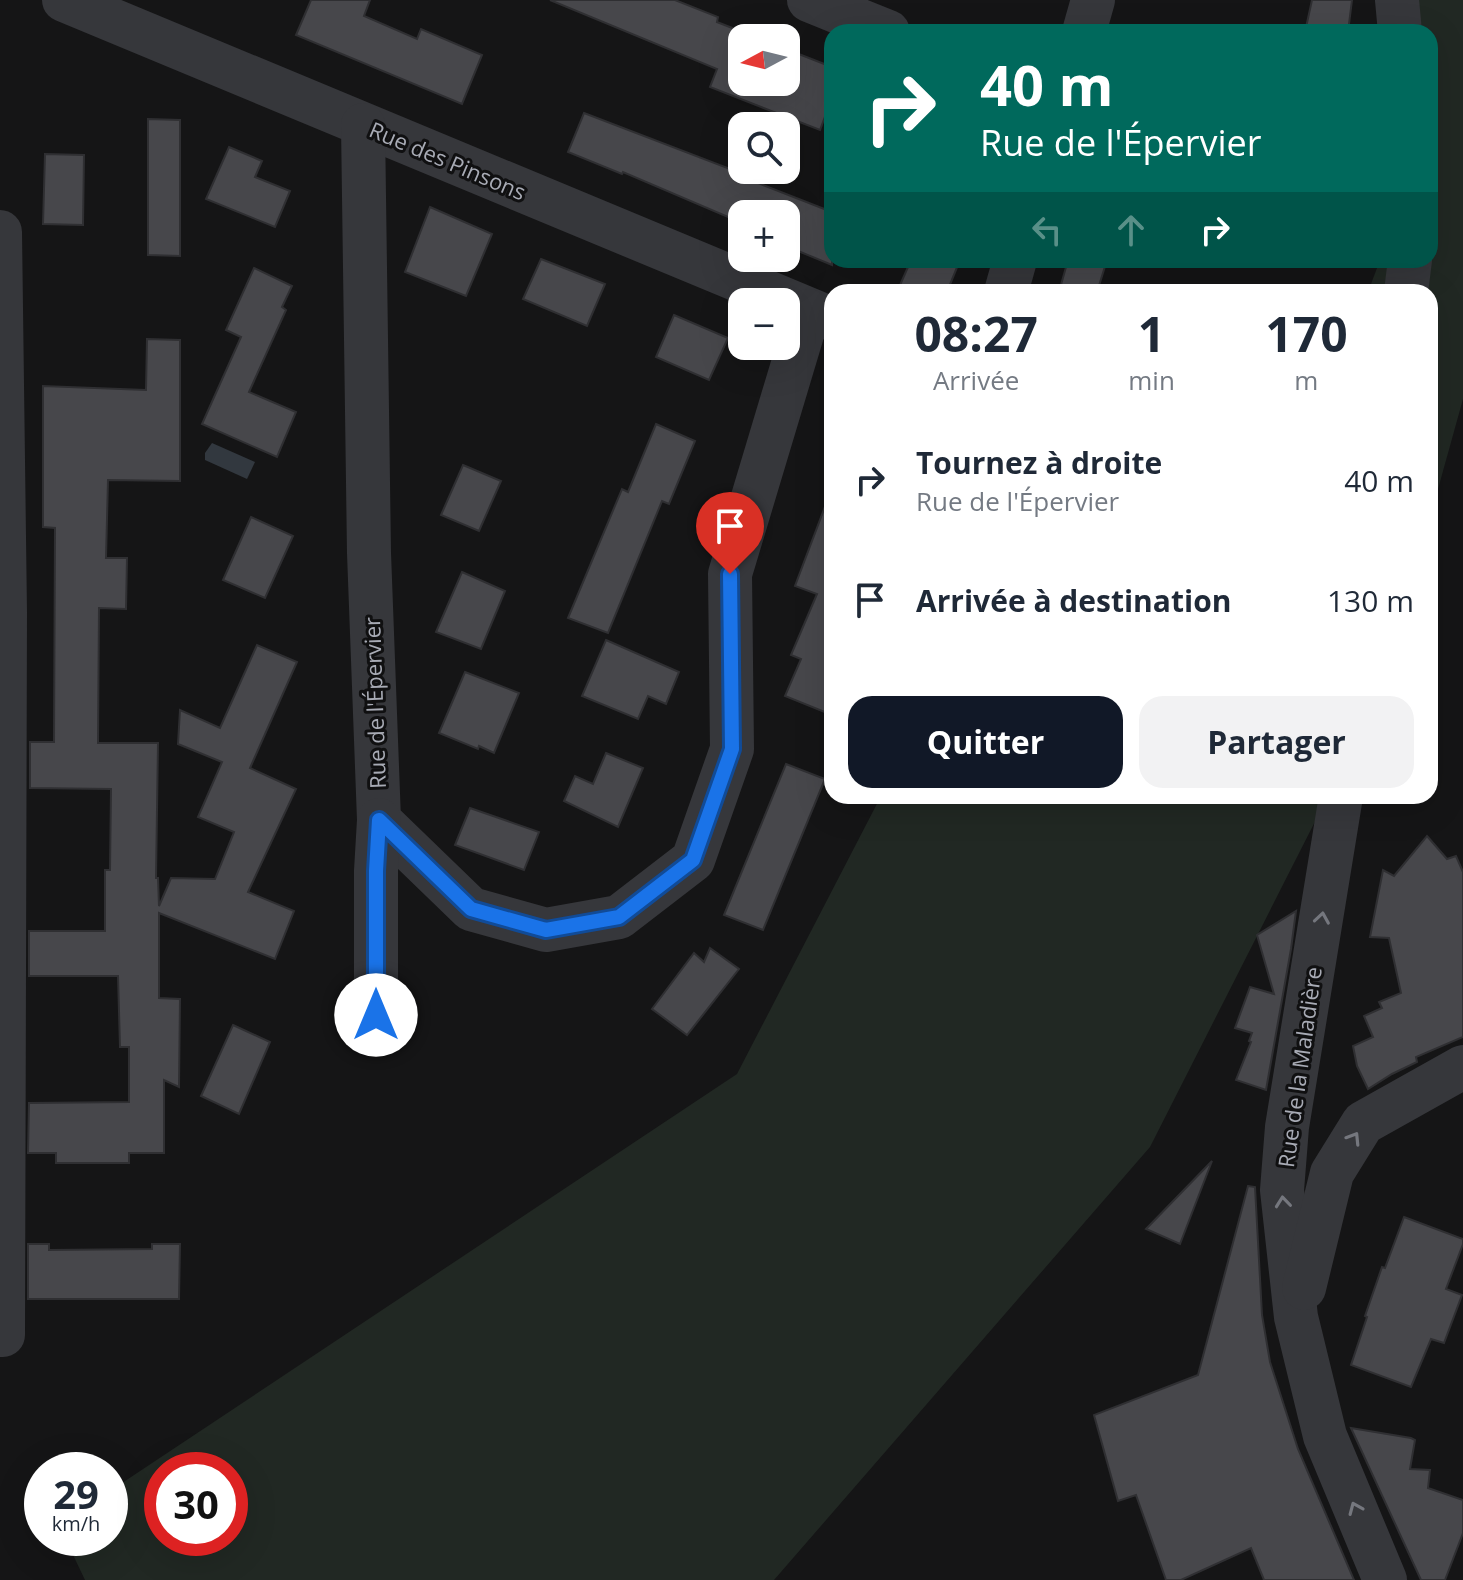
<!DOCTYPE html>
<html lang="fr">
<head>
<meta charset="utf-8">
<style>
	body { margin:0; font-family:"Open Sans",sans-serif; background:#f2f2f3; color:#1f2937; height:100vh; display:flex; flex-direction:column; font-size:30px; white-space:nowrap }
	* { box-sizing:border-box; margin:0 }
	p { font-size:26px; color:#747a83 }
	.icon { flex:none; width:44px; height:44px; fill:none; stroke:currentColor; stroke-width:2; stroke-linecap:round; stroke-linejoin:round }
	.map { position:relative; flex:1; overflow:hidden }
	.panel { position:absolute; left:824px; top:284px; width:614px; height:520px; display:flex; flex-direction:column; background:#fff; border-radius:24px; box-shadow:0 8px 32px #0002 }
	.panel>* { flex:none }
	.hud { position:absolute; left:824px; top:24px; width:614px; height:244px; border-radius:24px; box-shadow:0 8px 32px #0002; background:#00695c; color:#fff; overflow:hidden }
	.needle { width:52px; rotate:263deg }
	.controls { position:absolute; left:728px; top:24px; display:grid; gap:16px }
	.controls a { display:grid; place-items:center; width:72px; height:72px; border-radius:16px; background:#fff; box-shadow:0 8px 32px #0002; font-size:40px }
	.speed { position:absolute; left:24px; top:1452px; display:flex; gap:16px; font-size:40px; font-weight:700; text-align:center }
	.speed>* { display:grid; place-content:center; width:104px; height:104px; border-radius:50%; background:#fff; box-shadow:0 8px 32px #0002; line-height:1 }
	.speed small { font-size:20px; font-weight:400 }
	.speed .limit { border:12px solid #d22; background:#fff; color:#111 }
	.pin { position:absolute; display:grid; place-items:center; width:68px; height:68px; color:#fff; margin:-82px -34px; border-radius:50% 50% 50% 0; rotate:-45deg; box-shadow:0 0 8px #0007 }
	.pin .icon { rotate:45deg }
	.me { position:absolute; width:88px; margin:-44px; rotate:0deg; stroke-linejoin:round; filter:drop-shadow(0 0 6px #0008) }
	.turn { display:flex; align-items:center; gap:28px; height:168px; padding:0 24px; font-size:36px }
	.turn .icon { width:104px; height:104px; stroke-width:2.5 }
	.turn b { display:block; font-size:56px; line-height:68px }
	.lanes { display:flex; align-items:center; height:76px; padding:0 24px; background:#0003; justify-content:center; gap:40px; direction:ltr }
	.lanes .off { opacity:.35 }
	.eta { display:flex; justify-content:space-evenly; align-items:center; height:136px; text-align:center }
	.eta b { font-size:48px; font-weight:700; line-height:56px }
	.button { display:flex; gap:16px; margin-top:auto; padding:16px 24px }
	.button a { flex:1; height:92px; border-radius:24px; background:#111827; color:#fff; font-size:32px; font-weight:700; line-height:92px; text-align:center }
	.button a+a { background:#f2f2f3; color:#1f2937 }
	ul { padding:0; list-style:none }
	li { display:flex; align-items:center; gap:24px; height:120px; padding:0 24px }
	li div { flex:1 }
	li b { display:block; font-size:30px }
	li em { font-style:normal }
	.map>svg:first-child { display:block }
	.green { fill:#212823; fill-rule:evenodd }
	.water { fill:#32383f }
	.building { fill:#47474b; stroke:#2f2f32; stroke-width:2 }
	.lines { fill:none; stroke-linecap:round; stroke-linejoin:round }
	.minor { stroke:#36373b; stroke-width:44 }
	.oneway { stroke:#75777e }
	.route-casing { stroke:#114b97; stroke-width:20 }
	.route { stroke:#1a73e8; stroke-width:14 }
	.labels { text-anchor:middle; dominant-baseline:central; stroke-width:6; stroke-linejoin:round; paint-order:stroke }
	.street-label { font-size:22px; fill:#a8abb5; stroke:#101011 }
</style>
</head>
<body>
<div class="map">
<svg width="1463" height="1580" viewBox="0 0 1463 1580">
	<rect width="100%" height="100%" fill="#151516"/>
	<g class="green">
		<path d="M1412,0h51v399l-33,119v-226h-62l12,-32h50v-228h-14z"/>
		<path d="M881,796h447l-178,351 -376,433h-689l-20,-42h45v-47l627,-417zM162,1470h68v68h-68z"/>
	</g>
	<path class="water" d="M212,443l43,19 -8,17 -42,-19v-7z"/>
	<g class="building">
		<path d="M311,0h59l-6,16 53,23 4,-10 61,26 -20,49 -166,-69z"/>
		<path d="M550,0h125l43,17 -1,5 41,16h-16v44h44v-33l46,18v31l-12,32 -110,-43 7,-18z"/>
		<path d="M1312,0h40l-4,32h-43z"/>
		<path d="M584,113l175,67 -1,3 74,29v53l-46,-19v-32h-44v9l-119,-51 -1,2 -54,-22z"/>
		<path d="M148,119l32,1v136l-32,-1z"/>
		<path d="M229,147l33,14 -7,16 35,14 -15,36 -69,-28z"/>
		<path d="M45,154l39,1 -1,70 -40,-1z"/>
		<path d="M430,207l62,27 -26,62 -61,-24z"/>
		<path d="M541,259l64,25 -18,42 -64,-27z"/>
		<path d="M911,260h49l-13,32h-50z"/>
		<path d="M1068,260h39l-10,32h-38z"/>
		<path d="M254,268l38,18 -10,21 4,3 -37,82 47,20 -19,45 -75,-33 39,-87 -15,-7z"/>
		<path d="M674,315l54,23 -19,42 -53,-23z"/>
		<path d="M147,339l33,1v141l-72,-1 -2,78h21l-1,51 -27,-1 -1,135h60l-2,135h2l1,28 12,-28 44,1 19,-47 -36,-15 24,-55 -44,-18 2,-34 40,18 37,-83 40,17 -47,106 46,21 -48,103 46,19 -19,48 -116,-46v85l21,1 -1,88 -15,-7v73h-35v10h-73v-10h-28l1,-50 100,-1v-55h-9l-2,-71h-89v-45h76v-61h5l1,-81 -81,-1v-46h24l1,-214 -12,-1v-141l103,4z"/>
		<path d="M656,424l39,17 -26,63 -7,-3 -54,132 -40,-15 54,-129 6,3z"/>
		<path d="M463,465l38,16 -22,50 -38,-16z"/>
		<path d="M829,496h3v219l-47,-19 16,-37 -10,-4 26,-61 -22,-8z"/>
		<path d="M251,517l42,19 -28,62 -42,-18z"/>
		<path d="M462,572l43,19 -24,58 -45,-17z"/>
		<path d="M606,640l73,32 -13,32 -18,-8 -10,23 -56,-23z"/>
		<path d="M465,672l54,21 -25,60 -15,-7 -1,3 -39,-16z"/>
		<path d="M606,753l37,15 -25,59 -54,-26 11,-25 18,8z"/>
		<path d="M786,764l39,15 -62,151 -39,-15z"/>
		<path d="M470,808l69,24 -15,38 -69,-25z"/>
		<path d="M1427,836l20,23 9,-3 7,16v165l-47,20 1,5 -25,12 -24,15 -11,-23 -4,-20 20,-9 -9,-21 18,-8 -3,-6 22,-9 -12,-55 -19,-1 13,-67 11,6z"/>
		<path d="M1296,911l-5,38 -25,141 -30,-10 15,-38 -2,-1 3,-8 -17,-5 15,-41 24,7 -17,-59z"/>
		<path d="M710,948l29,21 -52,66 -35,-26 42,-56 10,9z"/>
		<path d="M233,1025l37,17 -31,72 -38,-18z"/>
		<path d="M1212,1161l-32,83 -34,-15z"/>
		<path d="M1248,1186l7,1 7,128 8,47 28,87 56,131h-90l-13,-32 -70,32h-15l-30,-85 -18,6 -24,-86 104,-40z"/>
		<path d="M1404,1217l59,22v5l-17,45 16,6 -18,48 -13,-4 -20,48 -60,-22 16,-48 -2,-1 17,-49 3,1z"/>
		<path d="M28,1244h21v6l103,-1v-5h28l-1,55h-151z"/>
		<path d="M1351,1428l60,10 4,2 -5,29 20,1 -2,18 35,12v33l-18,47h-24z"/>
	</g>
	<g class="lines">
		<g class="minor">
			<path d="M64,0l768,319"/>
			<path d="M809,0l79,32"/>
			<path d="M1397,0l3,32"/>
			<path d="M1084,32l9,-32"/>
			<path d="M363,125l6,428 10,267 92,89 75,21 73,-13 74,-57 39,-111 -2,-175 79,-263"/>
			<path d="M0,232l5,381 -2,722h-3"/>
			<path d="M1006,292l9,-32"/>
			<path d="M1406,292l4,-32"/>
			<path d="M1341,796l-54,331 -5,63 14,127 29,119 60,144"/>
			<path d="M376,1015v-144l3,-51"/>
			<path d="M1304,1288l28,-115 31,-50 100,-56"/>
		</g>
	</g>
	<defs><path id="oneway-chevron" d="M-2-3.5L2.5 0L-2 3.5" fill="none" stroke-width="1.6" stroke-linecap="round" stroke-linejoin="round" transform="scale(2)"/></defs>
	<g class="oneway">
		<use href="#oneway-chevron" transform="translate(1322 918) rotate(-81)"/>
		<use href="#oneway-chevron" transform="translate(1354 1138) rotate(-58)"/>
		<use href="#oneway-chevron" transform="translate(1283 1202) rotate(-96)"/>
		<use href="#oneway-chevron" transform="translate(1355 1508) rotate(-113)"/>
	</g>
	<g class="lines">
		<g class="route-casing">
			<path id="route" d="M376,1015v-144l3,-51 92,89 75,21 73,-13 74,-57 39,-111 -2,-175"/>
		</g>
		<use href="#route" class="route"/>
	</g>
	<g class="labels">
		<g class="street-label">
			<text transform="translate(448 160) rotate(23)">Rue des Pinsons</text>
			<text transform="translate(374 703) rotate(-92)">Rue de l'Épervier</text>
			<text transform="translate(1299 1067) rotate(-82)">Rue de la Maladière</text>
		</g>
	</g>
</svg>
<div class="controls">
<a><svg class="needle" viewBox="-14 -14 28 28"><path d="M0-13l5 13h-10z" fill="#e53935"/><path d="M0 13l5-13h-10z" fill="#747a83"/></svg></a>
<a><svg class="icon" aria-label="search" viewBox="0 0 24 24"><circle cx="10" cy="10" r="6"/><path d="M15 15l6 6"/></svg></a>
<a>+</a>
<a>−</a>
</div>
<div class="speed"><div>29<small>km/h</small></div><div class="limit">30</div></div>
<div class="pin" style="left:730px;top:574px;background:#d93025"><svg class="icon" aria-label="arrive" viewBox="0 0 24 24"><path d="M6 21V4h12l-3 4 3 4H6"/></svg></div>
<svg class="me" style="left:376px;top:1015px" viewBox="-20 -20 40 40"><circle r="19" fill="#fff"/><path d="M0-13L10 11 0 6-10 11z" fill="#1a73e8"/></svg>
<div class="hud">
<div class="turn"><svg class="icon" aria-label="right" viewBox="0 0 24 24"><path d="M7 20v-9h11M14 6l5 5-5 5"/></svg><div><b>40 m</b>Rue de l'Épervier</div></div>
<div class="lanes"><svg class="icon off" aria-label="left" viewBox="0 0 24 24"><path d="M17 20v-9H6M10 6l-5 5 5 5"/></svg><svg class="icon off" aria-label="ahead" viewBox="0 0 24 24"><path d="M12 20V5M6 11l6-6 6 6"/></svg><svg class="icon" aria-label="right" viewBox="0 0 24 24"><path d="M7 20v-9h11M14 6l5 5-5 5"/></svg></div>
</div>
<section class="panel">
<div class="eta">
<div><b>08:27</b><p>Arrivée</p></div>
<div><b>1</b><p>min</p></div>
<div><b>170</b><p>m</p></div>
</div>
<ul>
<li><svg class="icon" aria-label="right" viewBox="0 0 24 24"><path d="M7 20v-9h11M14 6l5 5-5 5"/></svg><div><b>Tournez à droite</b><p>Rue de l'Épervier</p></div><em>40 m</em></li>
<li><svg class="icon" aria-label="arrive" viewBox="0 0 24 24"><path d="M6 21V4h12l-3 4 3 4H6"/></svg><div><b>Arrivée à destination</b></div><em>130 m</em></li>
</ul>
<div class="button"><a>Quitter</a><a>Partager</a></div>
</section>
</div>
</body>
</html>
